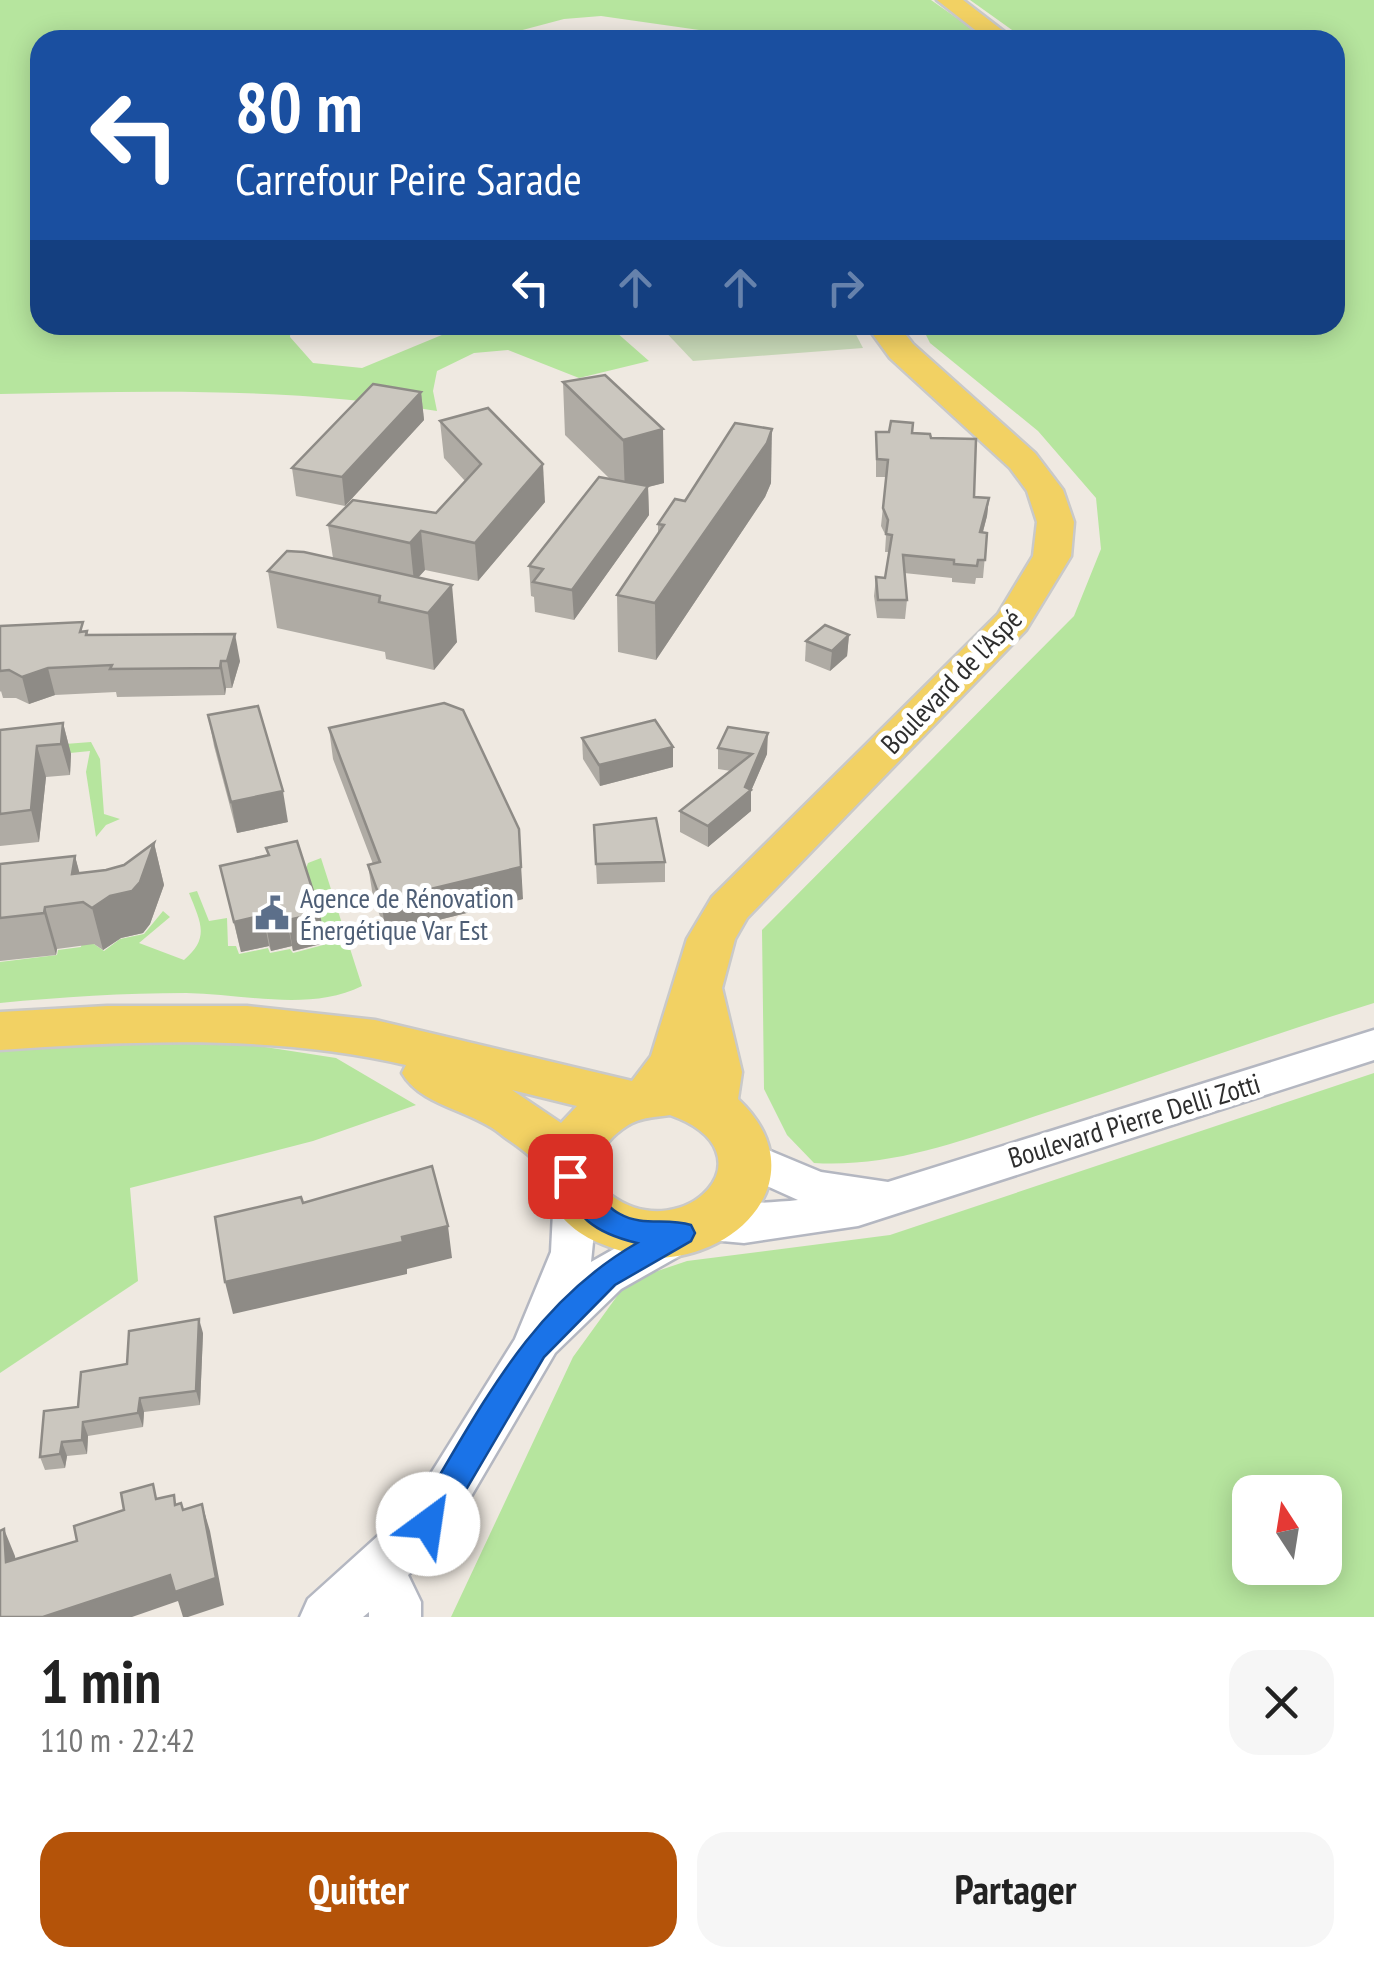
<!DOCTYPE html>
<html lang="fr">
<head>
<meta charset="utf-8">
<style>
	body { margin:0; font-family:"PT Sans Narrow",sans-serif; background:#f6f6f6; color:#222; height:100vh; display:flex; flex-direction:column; font-size:38px; white-space:nowrap }
	* { box-sizing:border-box; margin:0 }
	p { font-size:32px; color:#767676 }
	.icon { flex:none; width:55px; height:55px; fill:none; stroke:currentColor; stroke-width:2; stroke-linecap:round; stroke-linejoin:round }
	.map { position:relative; height:1617px; overflow:hidden }
	.sheet { display:flex; flex-direction:column; background:#fff; flex:1 }
	.sheet>* { flex:none }
	.top-card { position:absolute; left:30px; top:30px; width:1315px; height:305px; border-radius:30px; box-shadow:0 5px 25px #0003; background:#1a4fa0; color:#fff; overflow:hidden }
	.needle { width:65px; rotate:348deg }
	.fabs { position:absolute; left:1232px; top:1475px; display:grid; gap:20px }
	.fabs a { display:grid; place-items:center; width:110px; height:110px; border-radius:20px; background:#fff; box-shadow:0 5px 25px #0003; font-size:50px }
	.pin { position:absolute; display:grid; place-items:center; width:85px; height:85px; color:#fff; margin:-42px; border-radius:20px; box-shadow:0 5px 15px #0006 }
	.me { position:absolute; width:110px; margin:-55px; rotate:31deg; stroke-linejoin:round; filter:drop-shadow(0 0 8px #0008) }
	.turn { display:flex; align-items:center; gap:35px; height:210px; padding:0 40px; font-size:45px }
	.turn .icon { width:130px; height:130px; stroke-width:2.5 }
	.turn b { display:block; font-size:70px; line-height:85px }
	.lanes { display:flex; align-items:center; height:95px; padding:0 40px; background:#0003; justify-content:center; gap:50px; direction:ltr }
	.lanes .off { opacity:.35 }
	.round { display:grid; place-items:center; flex:none; width:105px; height:105px; border-radius:30px; background:#f6f6f6 }
	.overview { display:flex; align-items:center; justify-content:space-between; height:170px; padding:0 40px }
	h1 { font-size:60px; font-weight:600; line-height:75px }
	.button { display:flex; gap:20px; margin-top:auto; padding:20px 40px }
	.button a { flex:1; height:115px; border-radius:30px; background:#b45309; color:#fff; font-size:40px; font-weight:600; line-height:115px; text-align:center }
	.button a+a { background:#f6f6f6; color:#222 }
	.map>svg:first-child { display:block }
	.green { fill:#b6e59e; fill-rule:evenodd }
	.cemetery { fill:#c8d9b8 }
	.lines { fill:none; stroke-linecap:round; stroke-linejoin:round }
	.minor-casing { stroke:#b4b7c1; stroke-width:5 }
	.major-casing { stroke:#c9c9c9; stroke-width:5 }
	.minor { fill:#fff; fill-rule:evenodd }
	.major { fill:#f2d163; fill-rule:evenodd }
	.wall { fill:#afaba4 }
	.shaded-wall { fill:#8e8b86 }
	.building { fill:#cbc7bf; stroke:#8e8b86; stroke-width:2.5 }
	.route { fill:#1a73e8; stroke:#114b97; stroke-width:2.5 }
	.labels { text-anchor:middle; dominant-baseline:central; stroke-width:10; stroke-linejoin:round; paint-order:stroke }
	.street-label { font-size:28px; fill:#2e2e2e; stroke:#fff }
	.service-label { font-size:28px; fill:#4e5e75; stroke:#fff; text-anchor:start }
</style>
</head>
<body>
<div class="map">
<svg width="1374" height="1617" viewBox="0 0 1374 1617">
	<rect width="100%" height="100%" fill="#efe9e1"/>
	<g class="green">
		<path d="M0,0h931l57,40 -121,-8 -49,8h-49l-168,-24 -37,3 -49,13v8h-475v285h251l-1,12 23,26 49,5 104,-43h135l15,7 33,29 -70,17 -71,-28 -34,3 -37,18 -4,20 4,20c-146,-24 -290,-20 -437,-17z"/>
		<path d="M970,0h404v1003c-107,33 -211,71 -317,106 -81,26 -157,59 -243,54l-27,-28 -23,-46 -2,-159 312,-314 27,-67 -5,-51 -58,-67 -108,-88 -9,-18h414v-285h-309z"/>
		<path d="M91,742l9,17 4,55 16,5 -14,6 -10,12 -10,-65 4,-21 -90,9v-11z"/>
		<path d="M321,858l41,128c-53,26 -117,8 -176,7 -61,0 -125,4 -186,10v-41l57,-7 1,-5 23,-3 2,-18 8,13 13,9 16,-12 24,-5 19,-23 7,6 -31,26 45,17c26,-22 17,-37 5,-67l8,-2 12,30 18,-3 1,28h8l3,8 29,-6 2,5 20,-4 3,4 34,-9 -22,-73 3,-8z"/>
		<path d="M105,1039l141,5 90,14 80,47 -103,36 -183,47 8,93 -138,92v-326z"/>
		<path d="M1374,1073v544h-923l122,-260 55,-76 59,-20 203,-26zM1250,1492h75v76h-75z"/>
	</g>
	<path class="cemetery" d="M659,325h192l12,23 -170,13z"/>
	<g class="lines">
		<g class="minor-casing">
			<path id="minor" d="M1374,1030v30l-516,166 -114,17 -44,-4 -3,7 -76,43 -66,64 -109,186 -38,36 13,27v15h-52v-5l-6,5h-63l8,-18 102,-92 105,-168 36,-87 3,-60 7,-12 15,-5 15,5 7,12 -7,70 74,-42 23,-2 4,-6c29,-10 73,-8 106,-12l-64,-29 -6,-12 6,-12 15,-5 72,30 67,10z"/>
		</g>
		<g class="major-casing">
			<g id="major">
				<path d="M937,0h26l52,40h-27z"/>
				<path d="M866,325h32l15,19 122,109 28,37 11,32 -3,34 -45,74 -279,288 -12,21 -13,49 20,84 -4,27c75,70 12,153 -76,159 -18,1 -43,-7 -60,-14 -25,-9 -49,-30 -57,-57 -2,-7 -2,-16 -6,-21 -9,-13 -29,-24 -41,-34 -29,-22 -78,-27 -96,-59l4,-8c-132,-31 -272,-24 -406,-15v-38l107,-6h140l128,14 257,61 19,-25 36,-117 25,-42 286,-283 35,-58 4,-34 -10,-31 -17,-23 -120,-110zM512,1090l65,16 -16,17zM670,1115c107,38 14,133 -58,81 -33,-23 -7,-59 20,-73 12,-6 25,-6 38,-8z"/>
			</g>
		</g>
		<use href="#minor" class="minor"/>
		<use href="#major" class="major"/>
	</g>
	<g class="wall">
		<path d="M605,375l59,108 -16,4 1,28 -75,105 -39,-8 -1,-15 -3,-1 -2,-30 80,-88 -44,-43 -2,-53z"/>
		<path d="M421,392l3,28 -79,86 -49,-10 -4,-28z"/>
		<path d="M440,421l105,81 -67,79 -53,-11 -7,8 39,64 -23,28 -48,-11 -1,-7 -108,-24 -9,-57 65,-13 -5,-33 108,-12 29,-32 -21,-23z"/>
		<path d="M913,423l-1,10 19,5 43,59 15,1 -2,18 -4,16 4,1 -4,45h-7l-1,6 -23,-2v-4l-48,-5 3,27 -2,19 -28,-1 -3,-22 2,-19 9,1 4,-26h-4l1,-16 -5,-10 5,-49h-10v-45h13z"/>
		<path d="M771,483l-6,14 -109,163 -38,-8 -1,-57 41,-60v-11l27,-23z"/>
		<path d="M0,626l87,5 1,4 152,26 -8,27h-6l-1,7 -108,2 -1,-5 -61,3 -26,9 -13,-6h-13l-2,-7 -1,1z"/>
		<path d="M849,635l-2,21 -17,15 -25,-10 1,-20z"/>
		<path d="M208,715l80,107 -51,11 -23,-87z"/>
		<path d="M63,723l8,31 -1,21 -24,2 -7,65 -39,4v-116z"/>
		<path d="M329,728l194,171 -137,34 -13,-36 -5,-32 5,-1 -40,-105z"/>
		<path d="M582,738l91,9v20l-73,19 -17,-27z"/>
		<path d="M718,748l49,6 -16,37v20l-43,36 -28,-15v-21l51,-40 -13,-2z"/>
		<path d="M594,825l71,37v20l-68,2z"/>
		<path d="M154,843l10,42 -14,39 -7,9 -22,5 -18,12 -9,-6 -37,5 -1,6 -56,6v-97l75,-8 4,17 27,-3 18,-5z"/>
		<path d="M266,848l59,95 -32,8 -1,-5 -21,5 -2,-5 -28,6 -21,-86 48,-11z"/>
		<path d="M203,1333l-3,72 -56,7 -1,15 -55,9 -1,18 -20,2 -2,12 -20,2 -5,-13 38,-50 49,-43z"/>
	</g>
	<g class="shaded-wall">
		<path d="M421,392l3,28 -79,86 -3,-29z"/>
		<path d="M663,429l1,54 -16,4 1,28 -75,105 -2,-30 53,-96 -2,-54z"/>
		<path d="M772,429l-1,54 -6,14 -109,163 -1,-57z"/>
		<path d="M543,464l2,38 -67,79 -3,-38z"/>
		<path d="M989,498l-2,18 -9,34 2,-18z"/>
		<path d="M421,531l4,39 -11,12 -4,-39z"/>
		<path d="M452,585l5,57 -23,28 -6,-57z"/>
		<path d="M235,634l5,27 -8,27 -5,-27z"/>
		<path d="M849,635l-2,21 -17,15 2,-20z"/>
		<path d="M221,661l5,27 -1,7 -5,-27z"/>
		<path d="M48,668l7,27 -26,9 -7,-27z"/>
		<path d="M63,723l8,31 -1,21 -9,-31z"/>
		<path d="M768,733l-1,21 -16,37v20l-43,36v-21l37,-39z"/>
		<path d="M37,746l9,31 -7,65 -8,-32z"/>
		<path d="M673,747v20l-73,19 -1,-21z"/>
		<path d="M283,791l5,31 -51,11 -6,-31z"/>
		<path d="M519,829l4,70 -137,34 -5,-32z"/>
		<path d="M154,843l10,42 -14,39 -7,9 -22,5 -18,12 -11,-42 18,-12z"/>
		<path d="M75,856l11,41 -14,-23z"/>
		<path d="M45,907l12,42 -1,6 -12,-42z"/>
		<path d="M320,913l5,30 -32,8 -5,-31z"/>
		<path d="M263,915l6,31 -28,6 -7,-30z"/>
		<path d="M286,916l6,30 -21,5 -6,-30z"/>
		<path d="M448,1226l4,32 -45,11v5l-174,40 -8,-32z"/>
		<path d="M199,1319l4,14 -3,72 -4,-14z"/>
		<path d="M140,1398l4,14 -1,15 -5,-14z"/>
		<path d="M83,1422l5,14 -1,18 -5,-14z"/>
		<path d="M62,1442l5,14 -2,12 -5,-14z"/>
		<path d="M202,1504l8,27 14,74 -36,12h-5l-5,-16 -46,16h-89z"/>
		<path d="M4,1529l11,27 3,32 -12,-26z"/>
	</g>
	<g class="building">
		<path d="M605,375l58,54 -40,11 -60,-58z"/>
		<path d="M373,384l48,8 -79,85 -50,-9z"/>
		<path d="M488,408l55,56 -68,79 -54,-12 -11,12 -82,-18 25,-25 83,13 45,-49 -41,-43z"/>
		<path d="M891,421l22,2 -1,10 18,1 1,4 45,1 -2,58 15,1 -9,34 7,1 -2,27h-7l-1,6 -23,-2v-4l-51,-5 4,45h-29l-2,-23 9,1 7,-43 -6,-1 2,-14 -5,-12 5,-48 -11,-1 -1,-27h13z"/>
		<path d="M735,423l37,6 -5,14 -112,160 -38,-8 47,-70 -6,-1 17,-25 10,2z"/>
		<path d="M599,477l49,9 -76,104 -39,-8 10,-13 -14,-3z"/>
		<path d="M287,551l17,1 148,33 -24,28 -49,-11 1,-6 -112,-25z"/>
		<path d="M83,622l-3,10 7,-1 -1,4 149,-1 -8,27h-6l-1,7 -110,1 2,-4 -64,3 -26,9 -13,-7 -9,1v-45z"/>
		<path d="M825,625l24,10 -17,16 -26,-10z"/>
		<path d="M444,703l19,7 56,119 2,38 -140,34 -13,-36 12,-3 -51,-134z"/>
		<path d="M258,706l25,85 -52,11 -23,-87z"/>
		<path d="M655,720l18,27 -74,18 -17,-27z"/>
		<path d="M63,723l-2,21 -24,2 -6,64 -31,4v-84z"/>
		<path d="M728,727l40,6 -23,54 6,3 -43,36 -28,-15 72,-57 -34,-6z"/>
		<path d="M656,818l9,44 -69,2 -2,-39z"/>
		<path d="M297,841l23,72 -32,7 -2,-4 -21,5 -2,-6 -29,7 -14,-56 49,-11 -3,-7z"/>
		<path d="M154,843l-14,39 -8,9 -22,5 -18,12 -9,-6 -38,5 -1,6 -44,5v-54l75,-8 -3,18 34,-4 18,-5z"/>
		<path d="M432,1166l16,60 -46,11 1,5 -178,40 -10,-65 86,-20 2,6z"/>
		<path d="M199,1319l-3,72 -56,7 -2,15 -55,9 -1,18 -20,2 -2,12 -20,3 4,-46 34,-4 3,-35 46,-8 2,-33z"/>
		<path d="M153,1484l3,15 18,-4 1,10 6,-2 2,7 19,-6 14,74 -41,14 -5,-17 -127,42h-43v-86l4,-2 2,33 71,-21 -3,-15 50,-16 -3,-17z"/>
	</g>
	<path class="route" d="M570,1165c22,7 28,38 50,49 23,13 47,3 71,11l4,8 -4,8 -76,44 -71,72 -104,177 -12,5 -11,-5 -5,-10 5,-11c63,-103 112,-208 220,-270 -46,-11 -59,-26 -81,-67l4,-7z"/>
	<defs>
		<g id="civic-bare" transform="scale(2.7)"><path d="M-.6-6.5H3V-4.5H.6V-3L4-1V1h2V6H-6V1h2V-1L-.6-3ZM-1.2 2.5V6h2.4V2.5Z" fill="#5c6f8a" stroke="#fff" stroke-width="2.5" paint-order="stroke"/></g>
	</defs>
	<g fill-rule="evenodd">
		<use href="#civic-bare" x="272" y="913"/>
	</g>
	<g class="labels">
		<g class="street-label">
			<text transform="translate(951 681) rotate(-46)">Boulevard de l'Aspé</text>
			<text transform="translate(1134 1120) rotate(-17)">Boulevard Pierre Delli Zotti</text>
		</g>
		<g class="service-label">
			<text x="300" y="897">Agence de Rénovation<tspan x="300" dy="32">Énergétique Var Est</tspan></text>
		</g>
	</g>
</svg>
<div class="fabs">
<a><svg class="needle" viewBox="-14 -14 28 28"><path d="M0-13l5 13h-10z" fill="#e53935"/><path d="M0 13l5-13h-10z" fill="#767676"/></svg></a>
</div>
<div class="pin" style="left:570px;top:1176px;background:#d93025"><svg class="icon" aria-label="arrive" viewBox="0 0 24 24"><path d="M6 21V4h12l-3 4 3 4H6"/></svg></div>
<svg class="me" style="left:428px;top:1524px" viewBox="-20 -20 40 40"><circle r="19" fill="#fff"/><path d="M0-13L10 11 0 6-10 11z" fill="#1a73e8"/></svg>
<div class="top-card">
<div class="turn"><svg class="icon" aria-label="left" viewBox="0 0 24 24"><path d="M17 20v-9H6M10 6l-5 5 5 5"/></svg><div><b>80 m</b>Carrefour Peire Sarade</div></div>
<div class="lanes"><svg class="icon" aria-label="left" viewBox="0 0 24 24"><path d="M17 20v-9H6M10 6l-5 5 5 5"/></svg><svg class="icon off" aria-label="ahead" viewBox="0 0 24 24"><path d="M12 20V5M6 11l6-6 6 6"/></svg><svg class="icon off" aria-label="ahead" viewBox="0 0 24 24"><path d="M12 20V5M6 11l6-6 6 6"/></svg><svg class="icon off" aria-label="right" viewBox="0 0 24 24"><path d="M7 20v-9h11M14 6l5 5-5 5"/></svg></div>
</div>
</div>
<section class="sheet">
<div class="overview"><div><h1>1 min</h1><p>110 m · 22:42</p></div><a class="round"><svg class="icon" aria-label="close" viewBox="0 0 24 24"><path d="M6 6l12 12M18 6L6 18"/></svg></a></div>
<div class="button"><a>Quitter</a><a>Partager</a></div>
</section>
</body>
</html>
